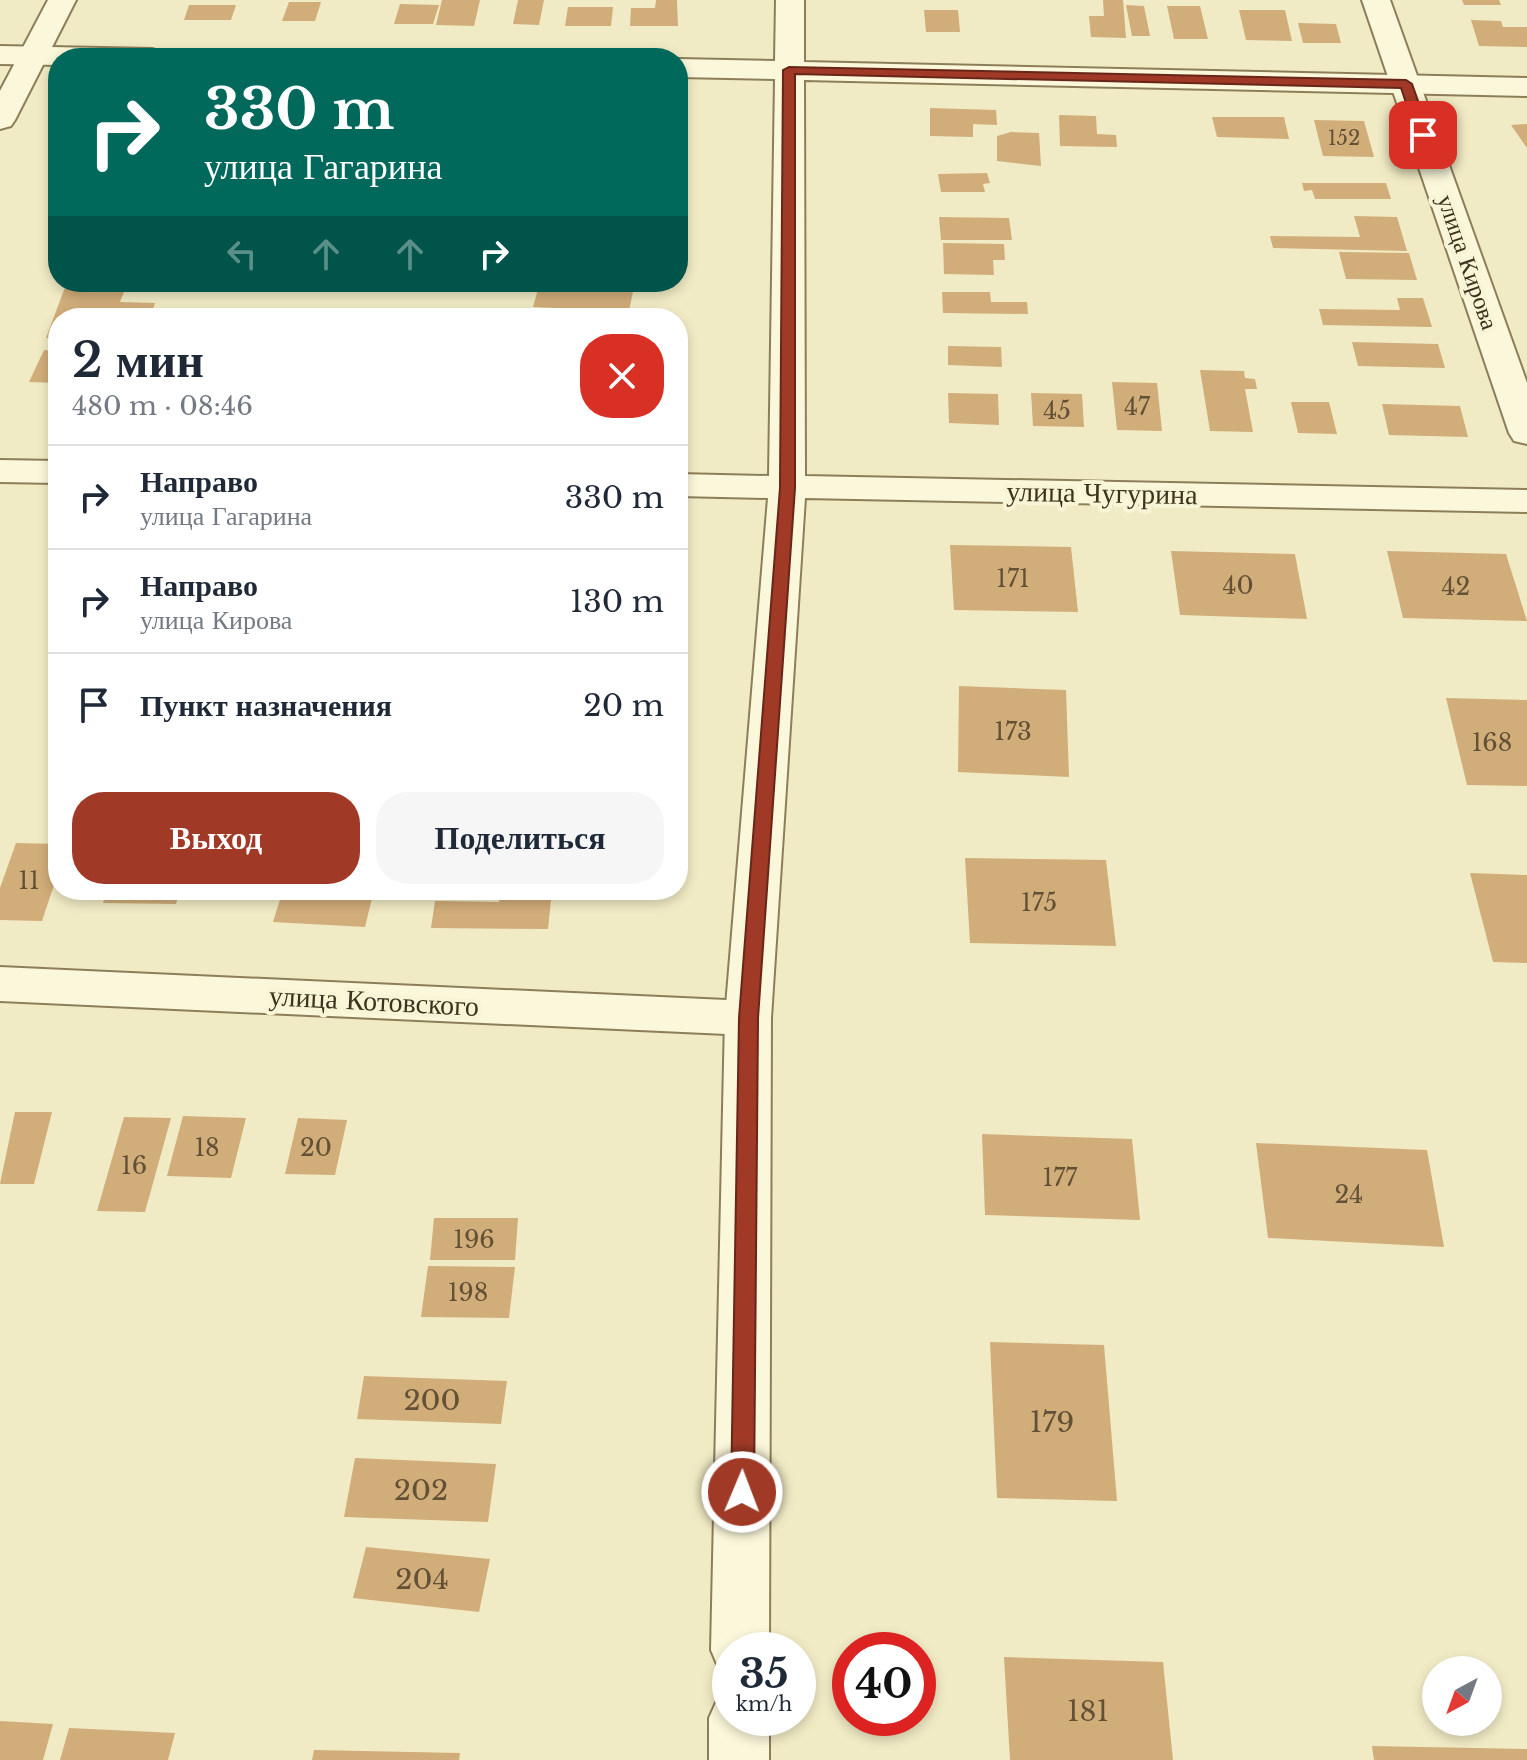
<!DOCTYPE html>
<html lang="ru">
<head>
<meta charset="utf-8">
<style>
	body { margin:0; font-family:"Libre Baskerville",serif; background:#f6f6f7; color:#1f2937; height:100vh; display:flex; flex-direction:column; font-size:30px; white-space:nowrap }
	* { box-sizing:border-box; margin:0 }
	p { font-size:26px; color:#747a83 }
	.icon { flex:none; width:44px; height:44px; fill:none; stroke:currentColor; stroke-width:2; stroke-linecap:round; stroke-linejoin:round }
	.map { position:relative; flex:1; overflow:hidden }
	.details { position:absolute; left:48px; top:308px; width:640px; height:592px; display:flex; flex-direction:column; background:#fff; border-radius:32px; box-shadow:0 4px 12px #0003 }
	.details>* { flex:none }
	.banner { position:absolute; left:48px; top:48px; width:640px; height:244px; border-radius:32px; box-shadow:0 4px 12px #0003; background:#00695c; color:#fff; overflow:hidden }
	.needle { width:52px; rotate:221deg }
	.buttons { position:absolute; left:1422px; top:1656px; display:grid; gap:16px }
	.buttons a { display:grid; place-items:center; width:80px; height:80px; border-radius:50%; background:#fff; box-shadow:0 4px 12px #0003; font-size:40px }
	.speed { position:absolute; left:712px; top:1632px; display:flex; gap:16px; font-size:40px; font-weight:700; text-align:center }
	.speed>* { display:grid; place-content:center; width:104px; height:104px; border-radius:50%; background:#fff; box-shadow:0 4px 12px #0003; line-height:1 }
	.speed small { font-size:20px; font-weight:400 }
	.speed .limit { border:12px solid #d22; background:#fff; color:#111 }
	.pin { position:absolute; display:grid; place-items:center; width:68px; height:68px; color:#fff; margin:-34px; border-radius:16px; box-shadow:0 4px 12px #0006 }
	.me { position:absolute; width:88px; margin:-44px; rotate:1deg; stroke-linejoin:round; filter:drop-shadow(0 0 6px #0008) }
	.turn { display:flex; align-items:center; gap:28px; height:168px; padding:0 24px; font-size:36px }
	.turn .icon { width:104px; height:104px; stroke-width:2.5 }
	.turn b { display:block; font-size:56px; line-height:68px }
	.lanes { display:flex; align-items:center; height:76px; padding:0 24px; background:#0003; justify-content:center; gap:40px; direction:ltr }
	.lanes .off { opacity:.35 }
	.round { display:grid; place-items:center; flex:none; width:84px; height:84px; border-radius:32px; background:#f6f6f7 }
	.headline { display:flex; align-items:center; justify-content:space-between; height:136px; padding:0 24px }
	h1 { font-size:48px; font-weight:600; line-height:60px }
	.primary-button { display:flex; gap:16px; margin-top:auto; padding:16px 24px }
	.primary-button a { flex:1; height:92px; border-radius:32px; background:#a03a26; color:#fff; font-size:32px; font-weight:600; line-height:92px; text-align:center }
	.primary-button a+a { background:#f6f6f7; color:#1f2937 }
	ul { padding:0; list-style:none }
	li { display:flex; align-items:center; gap:24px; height:104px; padding:0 24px; border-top:2px solid #e0e1e3 }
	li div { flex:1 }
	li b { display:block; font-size:30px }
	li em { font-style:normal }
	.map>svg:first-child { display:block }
	.building { fill:#d1ad79 }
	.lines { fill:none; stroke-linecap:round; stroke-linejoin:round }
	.minor-casing { stroke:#8d7e5a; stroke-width:4 }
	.tertiary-casing { stroke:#8d7e5a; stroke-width:4 }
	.minor { fill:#fbf7da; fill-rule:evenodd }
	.tertiary { fill:#fbf7da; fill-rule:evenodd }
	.route { fill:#a03a26; stroke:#682619; stroke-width:2 }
	.labels { text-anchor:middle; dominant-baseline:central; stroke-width:8; stroke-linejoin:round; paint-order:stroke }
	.far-number-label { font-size:20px; fill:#625136 }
	.far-street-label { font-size:24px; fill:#3d321f; stroke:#f8f4d6 }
	.number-label { font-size:24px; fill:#625136 }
	.street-label { font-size:28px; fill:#3d321f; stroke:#f8f4d6 }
	.near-number-label { font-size:28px; fill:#625136 }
</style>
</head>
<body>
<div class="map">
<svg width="1527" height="1760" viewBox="0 0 1527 1760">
	<rect width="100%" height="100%" fill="#f1ebc5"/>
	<g class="building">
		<path d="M442,0h38l-6,26 -38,-1z"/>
		<path d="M518,0h26l-5,25 -26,-1z"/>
		<path d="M656,0h21l1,26h-48l1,-18h24z"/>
		<path d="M1103,0h20l3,38 -35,-1 -2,-21h15z"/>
		<path d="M1462,0h37l2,5h-37z"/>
		<path d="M289,2h32l-6,19h-33z"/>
		<path d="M400,4l39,1 -6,19h-39z"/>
		<path d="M189,5h47l-5,15h-47z"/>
		<path d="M1126,5l18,1 6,30h-18z"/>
		<path d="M1167,6h33l8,33h-34z"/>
		<path d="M568,7h45l-2,19h-46z"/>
		<path d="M924,10h34l2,22h-34z"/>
		<path d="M1239,10h46l7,31 -46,-1z"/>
		<path d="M1471,20l30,1 2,6h24v20l-48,-1z"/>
		<path d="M1298,23l38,1 5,19h-38z"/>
		<path d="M930,108l66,2 1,15 -24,-1v13l-43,-1z"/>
		<path d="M1059,115l37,1 1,18 19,1 1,12 -57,-1z"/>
		<path d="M1212,117h72l5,22 -72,-2z"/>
		<path d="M1314,120l50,1 10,36 -51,-1z"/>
		<path d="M1527,124v24l-16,-23z"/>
		<path d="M1011,132l28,1 2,33 -44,-5v-25z"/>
		<path d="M987,173l3,10 -7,1 2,8h-44l-3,-18z"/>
		<path d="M1302,183h84l5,16h-76l-3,-9 -8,1z"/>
		<path d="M1354,216l43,1 10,34 -134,-3 -3,-12 90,1z"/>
		<path d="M939,217l70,1 3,22h-71z"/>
		<path d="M943,243l61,1 1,16h-12l1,15 -50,-1z"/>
		<path d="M1339,252l70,1 8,27 -71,-1z"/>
		<path d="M67,282h61l-8,20 35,1 -5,15h-92v20h-12z"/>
		<path d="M540,282h95l-6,29 -96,-4z"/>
		<path d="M942,292h48l1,10h36l1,12 -85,-1z"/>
		<path d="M1397,298h26l9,29 -109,-2 -4,-16 81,1z"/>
		<path d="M1352,342l86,2 7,24 -87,-2z"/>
		<path d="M948,346l53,1 1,20 -54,-2z"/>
		<path d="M44,350l14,1v32l-29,-1z"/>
		<path d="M1200,370l44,1 1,7 10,1 2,10h-12l8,43 -43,-1z"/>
		<path d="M1112,382l45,1 5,48 -45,-1z"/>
		<path d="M948,393l50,1 1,31 -50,-2z"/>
		<path d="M1031,393l51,1 2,33 -51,-1z"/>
		<path d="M1291,402h38l8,32 -39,-1z"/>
		<path d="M1382,404l78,2 8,31 -79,-2z"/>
		<path d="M950,545l121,2 7,65 -124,-2z"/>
		<path d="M1171,551l124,3 12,65 -127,-4z"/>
		<path d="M1387,551l119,3 21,67 -124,-3z"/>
		<path d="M959,686l107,4 3,87 -111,-5z"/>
		<path d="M1446,698l81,2v86l-60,-1z"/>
		<path d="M16,843l42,1v29l-16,48 -42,-1v-32z"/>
		<path d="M965,858l141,2 10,86 -146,-3z"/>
		<path d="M1470,873l57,2v88l-34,-1z"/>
		<path d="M107,890h73l-4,14 -73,-1z"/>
		<path d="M283,890h91l-9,37 -92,-5z"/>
		<path d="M501,890h51l-4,39 -117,-1 4,-27 64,1z"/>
		<path d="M15,1112h37l-18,72h-34z"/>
		<path d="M183,1116l63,2 -15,60 -64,-2z"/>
		<path d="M124,1117l47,1 -26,94 -48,-1z"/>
		<path d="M298,1118l49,2 -12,55 -50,-1z"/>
		<path d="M982,1134l150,5 8,81 -155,-5z"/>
		<path d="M1256,1143l171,7 17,97 -176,-9z"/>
		<path d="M434,1218h84l-3,42h-85z"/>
		<path d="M428,1266l87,1 -6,51 -88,-1z"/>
		<path d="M990,1342l114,3 13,156 -120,-3z"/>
		<path d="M364,1376l143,5 -6,43 -144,-5z"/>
		<path d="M355,1458l141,6 -8,58 -144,-5z"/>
		<path d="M366,1547l124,12 -11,53 -126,-14z"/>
		<path d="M1004,1657l159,5 10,98h-163z"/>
		<path d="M0,1721l53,3 -10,36h-43z"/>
		<path d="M69,1728l106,5 -7,27h-108z"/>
		<path d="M1372,1746l155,3v11h-153z"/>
		<path d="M314,1750l146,3 -1,7h-147z"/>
	</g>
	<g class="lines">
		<g class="minor-casing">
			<g id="minor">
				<path d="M48,0h28l-61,120 -4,6 -11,3v-38z"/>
				<path d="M1362,0h28l137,383v61l-13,-3 -5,-8z"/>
				<path d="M0,967l748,34 16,5 7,12 -7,12 -16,5 -748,-34z"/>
			</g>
		</g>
		<g class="tertiary-casing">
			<g id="tertiary">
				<path d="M776,0h28v62l723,16v18l-723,-16 1,396 722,14v22l-722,-14 -34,520 -2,632h-39v23l-11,-4 -8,-19 14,-632 43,-520 -90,-2v-22l91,2 6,-397 -97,-2v-18l97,2z"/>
				<path d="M0,46l152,3 10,3 5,6h-109v7l-58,-1z"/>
				<path d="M0,460l58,1v22l-58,-1z"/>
				<path d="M730,1693v25h39v42h-60v-42l9,-20z"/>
			</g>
		</g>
		<use href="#minor" class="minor"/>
		<use href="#tertiary" class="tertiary"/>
	</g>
	<path class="route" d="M789,67l617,13 6,4 18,51 -7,3 -6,-3 -16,-47 -606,-14v414l-37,530 -4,474 -4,7 -8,3 -8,-3 -3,-7 8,-474 41,-530 3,-418z"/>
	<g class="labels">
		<g class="far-number-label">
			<text x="1344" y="138">152</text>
		</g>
		<g class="far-street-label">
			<text transform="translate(1468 262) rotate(71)">улица Кирова</text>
		</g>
		<g class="number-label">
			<text x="1137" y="406">47</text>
			<text x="1057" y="410">45</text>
			<text x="1013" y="578">171</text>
			<text x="1238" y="585">40</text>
			<text x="1456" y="586">42</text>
			<text x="1013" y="731">173</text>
			<text x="1492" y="742">168</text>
			<text x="29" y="880">11</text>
			<text x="1039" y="902">175</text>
			<text x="207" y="1147">18</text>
			<text x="316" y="1147">20</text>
			<text x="134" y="1165">16</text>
			<text x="1060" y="1177">177</text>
			<text x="1349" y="1194">24</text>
			<text x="474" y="1239">196</text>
			<text x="468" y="1292">198</text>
		</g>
		<g class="street-label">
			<text transform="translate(1102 493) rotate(1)">улица Чугурина</text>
			<text transform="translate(374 1001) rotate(3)">улица Котовского</text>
		</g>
		<g class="near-number-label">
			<text x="432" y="1400">200</text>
			<text x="1052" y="1422">179</text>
			<text x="421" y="1490">202</text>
			<text x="422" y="1579">204</text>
			<text x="1088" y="1711">181</text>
		</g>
	</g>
</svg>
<div class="buttons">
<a><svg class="needle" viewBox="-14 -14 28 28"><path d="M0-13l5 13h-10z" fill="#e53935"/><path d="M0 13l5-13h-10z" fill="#747a83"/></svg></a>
</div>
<div class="speed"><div>35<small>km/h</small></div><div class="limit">40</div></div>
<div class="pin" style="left:1423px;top:135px;background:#d93025"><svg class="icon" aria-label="arrive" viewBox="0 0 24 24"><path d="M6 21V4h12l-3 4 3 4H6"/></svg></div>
<svg class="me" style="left:742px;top:1492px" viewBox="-20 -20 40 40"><circle r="17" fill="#a03a26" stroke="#fff" stroke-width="3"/><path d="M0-11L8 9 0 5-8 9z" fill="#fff"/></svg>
<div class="banner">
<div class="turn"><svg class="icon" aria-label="right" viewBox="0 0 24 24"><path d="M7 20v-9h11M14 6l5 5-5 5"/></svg><div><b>330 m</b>улица Гагарина</div></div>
<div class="lanes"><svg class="icon off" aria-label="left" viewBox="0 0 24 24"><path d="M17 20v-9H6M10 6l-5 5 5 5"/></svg><svg class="icon off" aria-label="ahead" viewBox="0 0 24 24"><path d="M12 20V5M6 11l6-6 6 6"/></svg><svg class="icon off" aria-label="ahead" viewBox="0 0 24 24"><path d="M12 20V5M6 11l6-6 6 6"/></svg><svg class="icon" aria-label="right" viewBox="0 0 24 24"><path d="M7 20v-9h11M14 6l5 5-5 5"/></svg></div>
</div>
<section class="details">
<div class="headline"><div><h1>2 мин</h1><p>480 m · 08:46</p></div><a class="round" style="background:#d93025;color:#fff"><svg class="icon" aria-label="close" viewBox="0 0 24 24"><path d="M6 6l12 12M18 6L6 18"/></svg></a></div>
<ul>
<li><svg class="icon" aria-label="right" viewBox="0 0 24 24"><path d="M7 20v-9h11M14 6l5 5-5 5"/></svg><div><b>Направо</b><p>улица Гагарина</p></div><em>330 m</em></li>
<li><svg class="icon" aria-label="right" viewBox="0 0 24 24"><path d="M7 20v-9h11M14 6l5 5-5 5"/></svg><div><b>Направо</b><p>улица Кирова</p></div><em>130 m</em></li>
<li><svg class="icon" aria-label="arrive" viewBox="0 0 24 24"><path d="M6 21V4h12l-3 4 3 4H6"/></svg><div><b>Пункт назначения</b></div><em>20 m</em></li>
</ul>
<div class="primary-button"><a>Выход</a><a>Поделиться</a></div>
</section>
</div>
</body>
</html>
